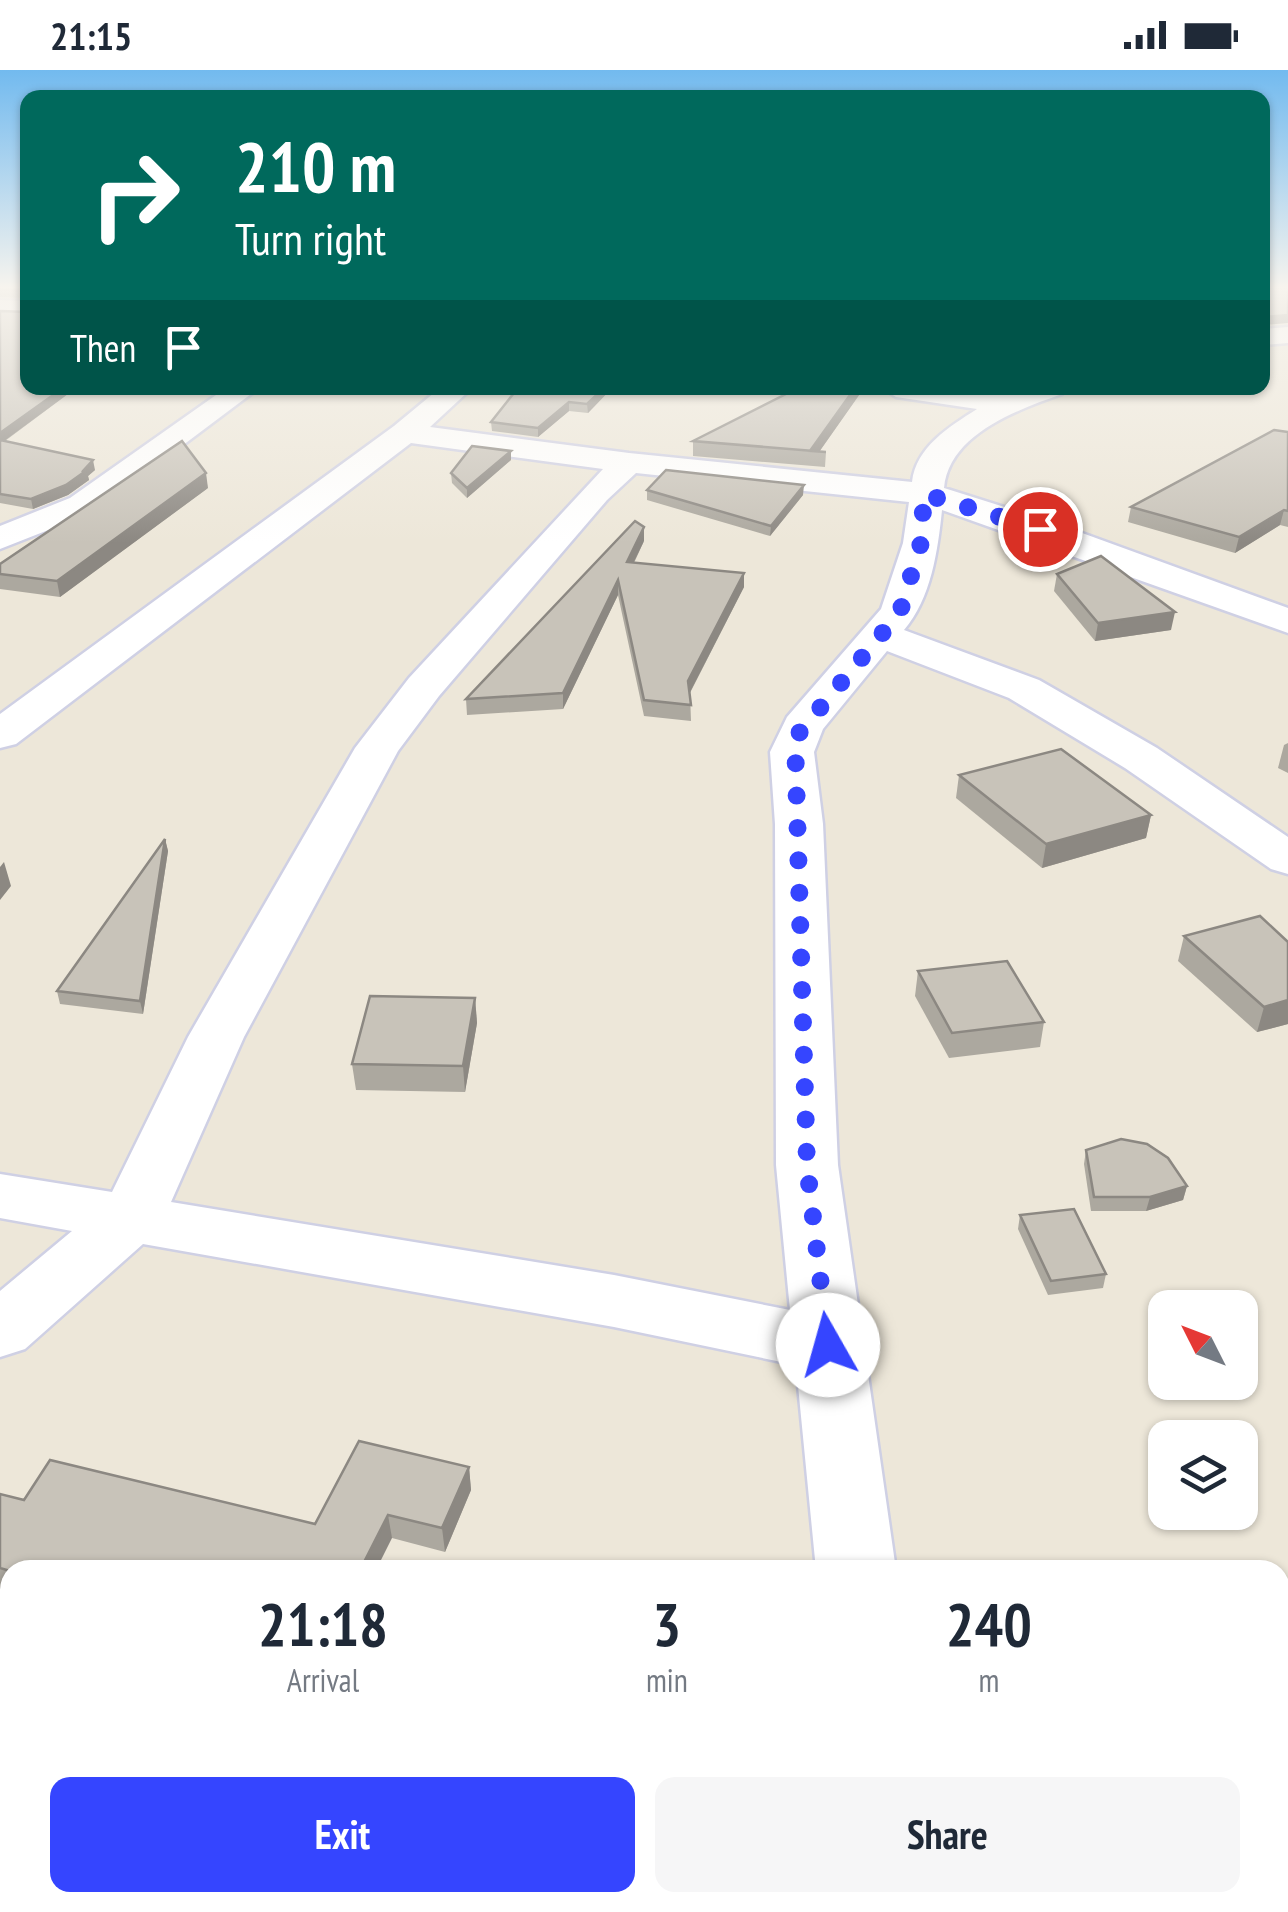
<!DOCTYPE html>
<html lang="en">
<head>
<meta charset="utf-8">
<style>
	body { margin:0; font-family:"PT Sans Narrow",sans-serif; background:#f6f6f7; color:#1f2937; height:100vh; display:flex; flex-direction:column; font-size:38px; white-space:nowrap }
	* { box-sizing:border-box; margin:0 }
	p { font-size:32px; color:#747a83 }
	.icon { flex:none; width:55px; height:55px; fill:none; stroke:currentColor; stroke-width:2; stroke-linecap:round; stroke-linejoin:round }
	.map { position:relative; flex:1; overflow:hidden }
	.drawer { position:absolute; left:0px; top:1490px; width:1290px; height:352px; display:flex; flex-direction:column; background:#fff; border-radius:30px 30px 0 0; box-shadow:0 2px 8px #0004 }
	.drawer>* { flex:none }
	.banner { position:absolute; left:20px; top:20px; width:1250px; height:305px; border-radius:20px; box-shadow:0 2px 8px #0004; background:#00695c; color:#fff; overflow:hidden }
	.needle { width:65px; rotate:312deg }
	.buttons { position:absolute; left:1148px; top:1220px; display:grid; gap:20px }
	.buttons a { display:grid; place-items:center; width:110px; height:110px; border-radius:20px; background:#fff; box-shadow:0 2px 8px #0004; font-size:50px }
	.pin { position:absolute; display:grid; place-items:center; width:85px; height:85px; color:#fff; margin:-42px; border:5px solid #fff; border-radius:50%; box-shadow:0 2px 10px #0007 }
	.me { position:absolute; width:110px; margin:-55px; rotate:353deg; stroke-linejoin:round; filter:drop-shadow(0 0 8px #0008) }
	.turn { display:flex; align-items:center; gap:35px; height:210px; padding:0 50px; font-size:45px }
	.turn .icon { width:130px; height:130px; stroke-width:2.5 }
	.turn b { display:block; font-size:70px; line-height:85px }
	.then { display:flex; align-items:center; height:95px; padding:0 50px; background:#0003; gap:20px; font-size:38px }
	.eta { display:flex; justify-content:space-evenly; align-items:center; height:170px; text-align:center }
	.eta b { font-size:60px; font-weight:600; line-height:70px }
	.cta { display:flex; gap:20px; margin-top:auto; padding:20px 50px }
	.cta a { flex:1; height:115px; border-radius:20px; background:#3545ff; color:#fff; font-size:40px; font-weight:600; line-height:115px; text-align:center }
	.cta a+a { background:#f6f6f7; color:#1f2937 }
	.status { display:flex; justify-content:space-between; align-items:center; height:70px; padding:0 50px; background:#fff; direction:ltr }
	.status svg { height:28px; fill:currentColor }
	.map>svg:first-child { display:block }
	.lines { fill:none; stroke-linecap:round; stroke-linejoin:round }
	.minor-casing { stroke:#cfd0e4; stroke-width:5 }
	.minor { fill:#fff; fill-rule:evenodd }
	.wall { fill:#aca89f }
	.shaded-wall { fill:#8c8882 }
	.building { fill:#c8c3b9; stroke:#8c8882; stroke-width:2.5 }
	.route { stroke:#3545ff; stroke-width:18; stroke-dasharray:0 32.4 }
</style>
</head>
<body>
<div class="status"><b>21:15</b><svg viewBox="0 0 49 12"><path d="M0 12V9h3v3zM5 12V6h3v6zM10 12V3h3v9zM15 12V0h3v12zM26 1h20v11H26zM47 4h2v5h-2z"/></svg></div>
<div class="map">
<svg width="1288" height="1842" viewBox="0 0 1288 1842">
	<rect width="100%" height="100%" fill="#ede7d9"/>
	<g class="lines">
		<g class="minor-casing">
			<g id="minor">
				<path d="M0,230l28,1v16l-28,-1z"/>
				<path d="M1288,257v16l-26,2v-16z"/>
				<path d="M226,318h33l-165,124 -94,37v-23l70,-28z"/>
				<path d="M440,318h32l-42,39 199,26 283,29c4,-35 37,-55 65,-73l-81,-12 -14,-9h70l50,7 23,-7h41l-4,6c-45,16 -113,40 -118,94l108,34 236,86v25l-346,-123c-4,40 -11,89 -38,120l135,50 118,68 131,89v37l-17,-5 -146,-101 -116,-70 -122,-47 -64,78 -9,23 9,72 15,341 58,405h-80l-20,-205 -182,-38 -471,-83 -118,105 -25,8v-66l72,-60 -72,-13v-44l112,18 76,-155 167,-289 54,-70 194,-209 -192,-26 -395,301 -16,4v-34l394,-288zM636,403l273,29 -6,41 -22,66 -94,108 -17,35 5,72 1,341 14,145 -176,-35 -443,-73 73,-165 154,-286 41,-55 168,-196z"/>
				<path d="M850,1832h94l1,10h-94z"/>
			</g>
		</g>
		<use href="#minor" class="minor"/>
	</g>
	<g class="wall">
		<path d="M0,216h28v12l-28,-1z"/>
		<path d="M0,241l28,77h48l-71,53 90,29 -7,6 1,4 -21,15 -35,14 -33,-6z"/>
		<path d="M518,318h94l-24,25 -19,-2 -31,26 -46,-6 -1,-9z"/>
		<path d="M798,318h66l-45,64h7l-1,15 -132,-11v-15z"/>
		<path d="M1288,362v95l-8,-2 -45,28 -107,-31 3,-15z"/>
		<path d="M511,390l-44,38 -15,-15 -1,-10z"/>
		<path d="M208,418l-148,109 -60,-8v-25z"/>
		<path d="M647,420l156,5 -33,41 -123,-36z"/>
		<path d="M644,471l-10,22 110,10v14l-54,106 1,28 -47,-5 -26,-121 -55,114 -96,6 -1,-16z"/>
		<path d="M1057,504l114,56 -76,11 -41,-50z"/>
		<path d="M1288,673v30l-10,-5 6,-23z"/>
		<path d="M959,705l192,40 -5,23 -104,30 -86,-70z"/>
		<path d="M165,769l3,12 -25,163 -83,-10 -3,-13z"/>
		<path d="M1184,866l104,6v82l-31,8 -79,-71z"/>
		<path d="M918,901l126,51 -4,25 -91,11 -34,-62z"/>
		<path d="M475,928l2,25 -12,69 -109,-2 -4,-26z"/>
		<path d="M1086,1080l101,36 -4,14 -37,11h-55l-7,-47z"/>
		<path d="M1020,1145l86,59 -3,14 -55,7 -30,-66z"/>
		<path d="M469,1397l2,23 -26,62 -53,-14 -382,32v22l-10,-3v-95l24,6 291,24z"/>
		<path d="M1225,1832h55l8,10h-59z"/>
	</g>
	<g class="shaded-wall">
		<path d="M1288,245v8l-26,2 1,-8z"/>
		<path d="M63,318h13l-76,56v-11z"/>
		<path d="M604,318h8l-24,25 -1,-9z"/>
		<path d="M855,318h9l-45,64 -9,-1z"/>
		<path d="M569,332v9l-31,26v-9z"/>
		<path d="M511,381v9l-44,38v-10z"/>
		<path d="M93,390l2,10 -7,6 1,4 -21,15 -35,14 -2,-10 51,-27z"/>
		<path d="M206,403l2,15 -148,109 -3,-16z"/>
		<path d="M804,415l-1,10 -33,41 1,-10z"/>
		<path d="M1284,440l-4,15 -45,28 4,-16z"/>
		<path d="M644,457v14l-17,35v-14z"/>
		<path d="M744,503v14l-56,109v-15z"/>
		<path d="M618,510v15l-55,114v-16z"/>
		<path d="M1175,542l-4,18 -76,11 3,-18z"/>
		<path d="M1151,745l-5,23 -104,30 4,-24z"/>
		<path d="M165,769l3,12 -25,163 -3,-13z"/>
		<path d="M4,792l7,24 -11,14v-33z"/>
		<path d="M475,928l2,25 -12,69 -2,-26z"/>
		<path d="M1288,930v24l-31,8 7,-25z"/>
		<path d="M1187,1116l-4,14 -37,11 4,-14z"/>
		<path d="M469,1397l2,23 -26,62 -3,-24z"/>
		<path d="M388,1445l4,23 -16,32h-16z"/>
	</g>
	<g class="building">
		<path d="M0,216h28v5l-28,-1z"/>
		<path d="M1262,216h26v29l-25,2 -1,3z"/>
		<path d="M0,241l28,1v76h35l-63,45z"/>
		<path d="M518,318h86l-17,16 -18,-2 -31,26 -47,-6z"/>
		<path d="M798,318h57l-45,63 16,1 -133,-11z"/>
		<path d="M1274,360l14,2v79l-4,-1 -45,27 -108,-30z"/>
		<path d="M0,370l93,20 -11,12 5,-2 -21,15 -35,14 -31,-5z"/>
		<path d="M182,371l24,32 -149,108 -57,-7v-10z"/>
		<path d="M472,376l39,5 -44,37 -16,-15z"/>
		<path d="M666,400l138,15 -33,41 -124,-36z"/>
		<path d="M635,451l9,6 -17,35 117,11 -56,108 3,24 -47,-5 -26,-120 -55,113 -97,6z"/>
		<path d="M1101,486l74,56 -77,11 -41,-49z"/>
		<path d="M1061,679l90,66 -105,29 -87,-69z"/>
		<path d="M165,769l-25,162 -83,-10z"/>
		<path d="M1260,846l28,26v58l-24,7 -80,-71z"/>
		<path d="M1007,891l37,61 -92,11 -34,-62z"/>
		<path d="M370,926l105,2 -12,68 -111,-2z"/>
		<path d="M1121,1069l26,5 21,14 19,28 -37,11h-56l-8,-47z"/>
		<path d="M1074,1139l32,65 -55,7 -31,-66z"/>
		<path d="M359,1371l110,26 -27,61 -54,-13 -28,55 -350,1 -10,-3v-74l24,6 26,-40 265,64z"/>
		<path d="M1288,1620v222h-35l-4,-10h31v-210z"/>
	</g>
	<linearGradient id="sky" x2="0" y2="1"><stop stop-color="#72baef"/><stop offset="0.46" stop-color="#f7f4ee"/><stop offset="1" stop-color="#f7f4ee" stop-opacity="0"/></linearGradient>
	<rect width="1288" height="473" fill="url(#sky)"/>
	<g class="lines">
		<path class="route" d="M828,1275l-21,-179 -12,-428 105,-126 21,-69 3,-49 116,35"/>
	</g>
</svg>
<div class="buttons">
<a><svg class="needle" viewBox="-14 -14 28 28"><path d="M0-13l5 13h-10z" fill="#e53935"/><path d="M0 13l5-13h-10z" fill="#747a83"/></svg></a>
<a><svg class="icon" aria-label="layers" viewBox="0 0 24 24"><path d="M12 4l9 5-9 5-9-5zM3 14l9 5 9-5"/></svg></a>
</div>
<div class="pin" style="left:1040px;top:459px;background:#d93025"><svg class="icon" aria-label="arrive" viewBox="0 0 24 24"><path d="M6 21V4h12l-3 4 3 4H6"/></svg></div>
<svg class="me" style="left:828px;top:1275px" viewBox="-20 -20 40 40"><circle r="19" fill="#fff"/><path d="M0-13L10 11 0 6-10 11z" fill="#3545ff"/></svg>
<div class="banner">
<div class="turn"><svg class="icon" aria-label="right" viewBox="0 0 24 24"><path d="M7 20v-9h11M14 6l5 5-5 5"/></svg><div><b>210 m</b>Turn right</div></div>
<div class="then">Then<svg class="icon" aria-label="arrive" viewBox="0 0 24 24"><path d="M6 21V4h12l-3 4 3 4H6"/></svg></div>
</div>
<section class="drawer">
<div class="eta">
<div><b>21:18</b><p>Arrival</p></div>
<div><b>3</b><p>min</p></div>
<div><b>240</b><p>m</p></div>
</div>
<div class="cta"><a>Exit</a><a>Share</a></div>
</section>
</div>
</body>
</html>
